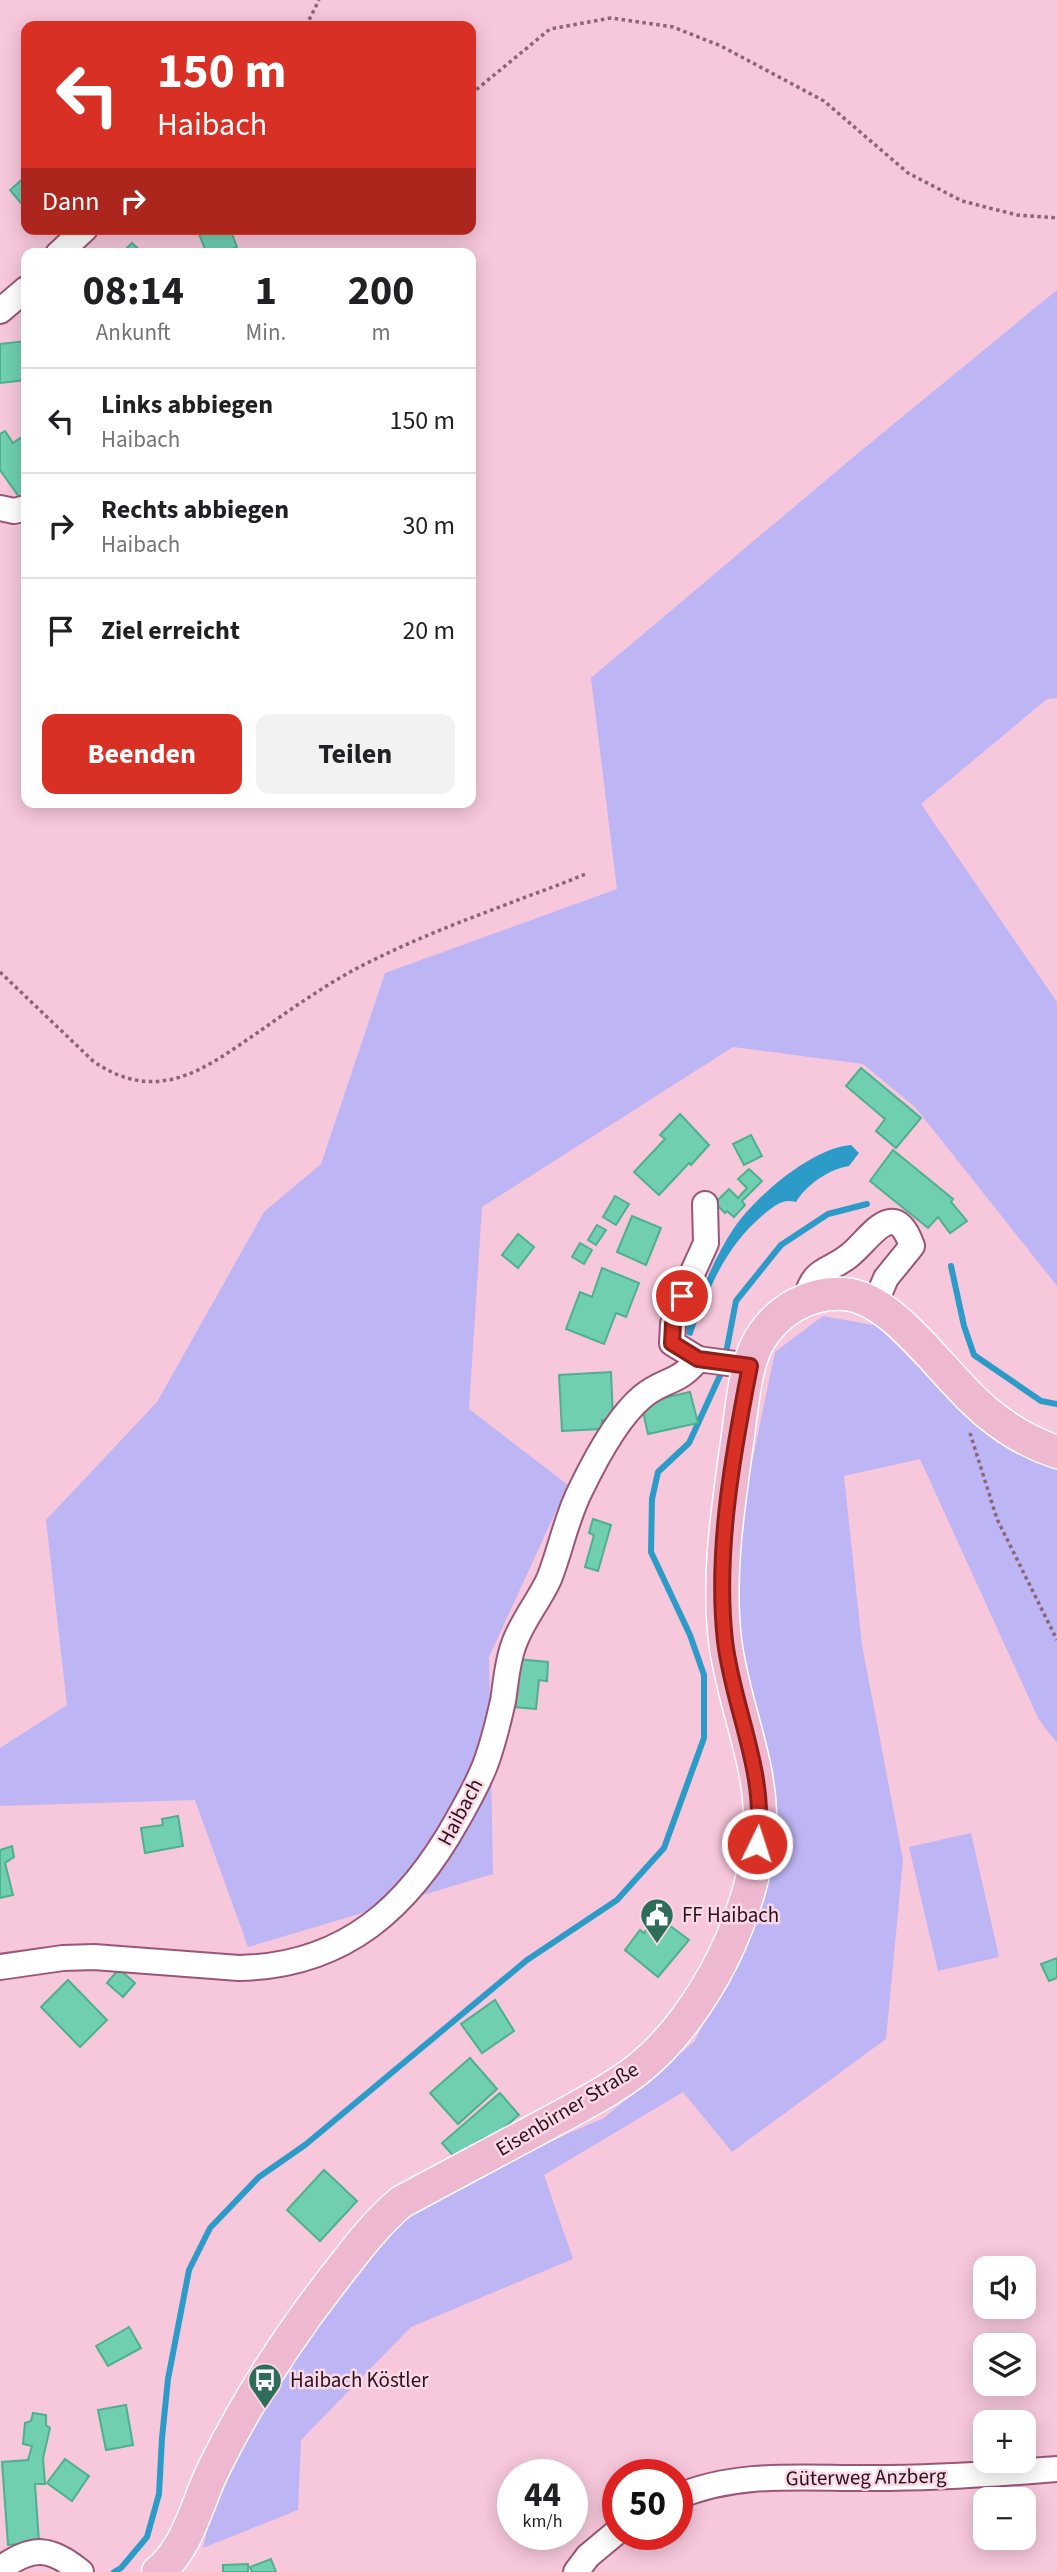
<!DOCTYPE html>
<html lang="de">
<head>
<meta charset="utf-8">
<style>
	body { margin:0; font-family:"Source Sans 3",sans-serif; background:#f2f2f2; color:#202124; height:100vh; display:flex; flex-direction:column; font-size:26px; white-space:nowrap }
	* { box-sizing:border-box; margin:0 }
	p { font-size:23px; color:#757577 }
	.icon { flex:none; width:38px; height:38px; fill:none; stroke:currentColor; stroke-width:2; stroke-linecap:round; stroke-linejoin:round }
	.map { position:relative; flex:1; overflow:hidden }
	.side { position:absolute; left:21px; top:248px; width:455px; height:560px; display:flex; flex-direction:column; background:#fff; border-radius:14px; box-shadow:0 4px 18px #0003 }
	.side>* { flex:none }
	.hud { position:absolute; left:21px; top:21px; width:455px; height:214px; border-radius:14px; box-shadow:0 4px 18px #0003; background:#d93025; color:#fff; overflow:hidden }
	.tools { position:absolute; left:973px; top:2256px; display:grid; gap:14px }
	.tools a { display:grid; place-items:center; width:63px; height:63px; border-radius:14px; background:#fff; box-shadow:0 4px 18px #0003; font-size:35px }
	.speed { position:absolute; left:497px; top:2459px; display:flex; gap:14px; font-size:35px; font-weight:700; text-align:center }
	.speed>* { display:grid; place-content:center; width:91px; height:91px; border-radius:50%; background:#fff; box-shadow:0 4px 18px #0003; line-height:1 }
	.speed small { font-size:18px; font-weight:400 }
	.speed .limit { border:10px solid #d22; background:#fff; color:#111 }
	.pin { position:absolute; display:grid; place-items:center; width:60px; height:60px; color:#fff; margin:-30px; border:4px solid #fff; border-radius:50%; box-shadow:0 2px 7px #0007 }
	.me { position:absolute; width:77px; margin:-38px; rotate:4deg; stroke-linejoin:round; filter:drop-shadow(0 0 5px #0008) }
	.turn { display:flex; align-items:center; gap:24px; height:147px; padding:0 21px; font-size:32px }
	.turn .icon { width:91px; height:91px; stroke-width:2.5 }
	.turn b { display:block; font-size:49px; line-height:60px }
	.then { display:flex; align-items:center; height:66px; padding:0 21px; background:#0003; gap:14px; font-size:26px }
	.eta { display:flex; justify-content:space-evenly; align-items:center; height:119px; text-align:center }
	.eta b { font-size:42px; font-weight:700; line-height:49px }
	.action { display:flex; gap:14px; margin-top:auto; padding:14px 21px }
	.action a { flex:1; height:80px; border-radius:14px; background:#d93025; color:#fff; font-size:28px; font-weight:700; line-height:80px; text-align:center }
	.action a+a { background:#f2f2f2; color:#202124 }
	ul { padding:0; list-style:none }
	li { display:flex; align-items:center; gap:21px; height:105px; padding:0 21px; border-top:2px solid #e0e0e0 }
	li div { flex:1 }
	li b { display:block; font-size:26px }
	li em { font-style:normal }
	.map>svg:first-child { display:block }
	.green { fill:#beb5f5 }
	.water { fill:#2c9bc8 }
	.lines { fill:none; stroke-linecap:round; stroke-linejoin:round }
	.stream { stroke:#2c9bc8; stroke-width:6 }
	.building { fill:#6fcfb0; stroke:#4eaf91; stroke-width:2 }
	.minor-casing { stroke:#9b5577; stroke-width:28 }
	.major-casing { stroke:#fff; stroke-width:35 }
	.path { stroke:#8a6576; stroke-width:3.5; stroke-dasharray:3.5 3.5; stroke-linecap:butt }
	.minor { stroke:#fff; stroke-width:24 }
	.major { stroke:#eeb8d1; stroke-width:32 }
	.route-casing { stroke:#8d1f18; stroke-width:18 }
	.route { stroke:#d93025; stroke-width:12 }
	.labels { text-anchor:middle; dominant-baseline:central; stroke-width:5; stroke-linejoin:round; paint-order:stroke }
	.street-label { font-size:21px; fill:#2c101e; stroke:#fad9e7 }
	.poi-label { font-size:21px; fill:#2c101e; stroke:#fad9e7; text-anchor:start }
</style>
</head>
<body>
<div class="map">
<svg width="1057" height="2572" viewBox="0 0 1057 2572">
	<rect width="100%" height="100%" fill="#f7c7dc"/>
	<g class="green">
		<path d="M1057,290v408l-10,1 -126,105 136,198v284l-142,-179 -52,-43 -130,-17 -251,160 -13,202 99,76 -79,172 4,217 -245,73 -53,-147 -195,6v-58l67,-43 -21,-185 111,-118 107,-190 57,-48 64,-191 232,-84 -26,-211 266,-224z"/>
		<path d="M823,1316l55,10 71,73 74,50 34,11v283l-18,-23 -119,-261 -76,17 18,169 41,215 -17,179 -154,113 -49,-60 -139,83 29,84 -162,68 -110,113 -3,70 -95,38 15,-69 48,-92 121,-163 64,-40 153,-66 90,-76 36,-69 46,-127 -16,-100 -28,-126 10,-110 33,-158z"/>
		<path d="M971,1833l28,124 -61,14 -29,-124z"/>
	</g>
	<path class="water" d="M851,1145l8,8 -10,13c-20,3 -43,19 -53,36 -14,-4 -23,5 -33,13 -39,33 -55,75 -71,121l-5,-1c-2,-16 8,-31 15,-45 9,-21 19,-43 32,-62 22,-32 78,-80 117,-83z"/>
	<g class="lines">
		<g class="stream">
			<path d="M951,1266l13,60 10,29 67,46 16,3"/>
			<path d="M725,1358l11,-57 45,-56 47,-31 39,-10"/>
			<path d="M114,2572l7,-4 26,-31 12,-43 3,-56 6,-59 21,-109 21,-42 49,-51 46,-32 222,-185 90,-60 47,-52 40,-110v-63l-14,-40 -39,-83 1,-53 6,-27 31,-29 34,-74"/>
		</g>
	</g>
	<g class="building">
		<path d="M26,176v33l-16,-19z"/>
		<path d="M197,229h33l7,18 -16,7h-14z"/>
		<path d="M132,243l12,11h-23z"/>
		<path d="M25,341l1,39 -26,3v-39z"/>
		<path d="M5,431l8,12 13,-9v64l-4,3 -22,-31v-36z"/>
		<path d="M861,1068l60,50 -25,30 -20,-17 9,-12 -39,-33z"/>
		<path d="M680,1114l29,31 -18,20 -2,-2 -30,32 -25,-23 31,-33 -5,-4z"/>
		<path d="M751,1135l11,21 -18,9 -11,-21z"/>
		<path d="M893,1150l60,49 -2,3 16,19 -17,12 -12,-16 -10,11 -58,-47z"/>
		<path d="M749,1169l13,12 -20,20 3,4 -11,12 -7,-6 -2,2 -10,-10 14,-14 9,9 9,-10 -9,-9z"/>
		<path d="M615,1196l14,8 -13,21 -13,-8z"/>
		<path d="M632,1216l29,12 -15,37 -29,-13z"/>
		<path d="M597,1225l9,5 -10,15 -8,-5z"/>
		<path d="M518,1234l16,13 -16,21 -16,-13z"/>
		<path d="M580,1243l12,7 -8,14 -12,-7z"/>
		<path d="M602,1268l37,15 -13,34 -10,-4 -12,31 -38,-15 14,-37 12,5z"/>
		<path d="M611,1372l2,48h-11v9l-40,2 -3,-56z"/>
		<path d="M690,1392l8,31 -50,11 -7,-31z"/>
		<path d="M593,1519l18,6 -13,46 -13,-4 9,-32 -5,-2z"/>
		<path d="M517,1659l31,3 -1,19 -8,-1 -3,29 -23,-2z"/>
		<path d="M178,1816l5,30 -38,7 -4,-25 22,-3 -1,-6z"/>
		<path d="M12,1846l2,11 -9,6 8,32 -13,3v-48z"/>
		<path d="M657,1916l32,24 -31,37 -33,-27 15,-20 4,3z"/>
		<path d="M1057,1958v20l-8,3 -8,-17z"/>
		<path d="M119,1969l16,14 -12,14 -16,-14z"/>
		<path d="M68,1980l39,40 -27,27 -39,-40z"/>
		<path d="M495,2000l19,31 -32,22 -21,-29z"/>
		<path d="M470,2058l27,31 -39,35 -28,-31z"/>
		<path d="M500,2093l19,22 -32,27 -4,-4 -26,22 -15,-17z"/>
		<path d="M324,2170l33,31 -37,40 -33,-31z"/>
		<path d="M129,2327l12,21 -33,18 -12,-20z"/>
		<path d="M126,2405l7,40 -27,5 -8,-40z"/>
		<path d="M33,2413l13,2v10l4,3 -7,30 2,26h-10l4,58 -31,3 -6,-83 26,-2 4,-14 -9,-2 2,-21 6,-2z"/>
		<path d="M65,2459l24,17 -17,25 -25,-18z"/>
		<path d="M271,2559l5,13h-24l-2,-5z"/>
		<path d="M248,2564v8h-25v-7z"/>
	</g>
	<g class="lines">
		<g class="minor-casing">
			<g id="minor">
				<path d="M58,254l27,-25"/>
				<path d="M0,311l26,-22"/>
				<path d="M0,508l14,3 12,-3"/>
				<path d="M806,1299c7,-32 24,-27 44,-44 21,-17 44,-60 62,-9l-26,32 -11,26"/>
				<path d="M698,1359l-26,-16 1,-19 9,-28 24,-53 -1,-39"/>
				<path d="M0,1967l63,-9 31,-1 145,11c106,-2 170,-61 219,-149 11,-20 23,-40 30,-62 6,-18 11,-38 15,-56 3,-19 4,-39 11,-57 8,-23 25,-43 35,-65 12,-30 17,-61 32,-90 14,-29 36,-71 61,-92 21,-18 37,-13 56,-38l52,7"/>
				<path d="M677,2497c62,-27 132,-18 197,-19 61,0 122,-4 183,-9"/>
				<path d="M0,2569c33,-24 51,-22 81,3"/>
				<path d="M576,2572l12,-16 30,-25"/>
			</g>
		</g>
		<g class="major-casing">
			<path id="major" d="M158,2572c30,-24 39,-69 55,-102 34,-69 74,-132 122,-193 21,-27 40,-53 66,-75 53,-28 105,-56 157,-84 27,-15 55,-29 79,-48 36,-28 66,-72 86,-112 19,-39 37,-93 37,-137 1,-61 -28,-120 -35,-181 -8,-68 4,-137 13,-205 4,-28 7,-72 22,-96 18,-29 49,-47 84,-45 52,3 104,89 145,120 19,16 44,30 68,38"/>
		</g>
		<g class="path">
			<path d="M306,26l13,-26"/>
			<path d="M471,94l79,-65 61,-11 62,9 48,19 103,55 84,72 54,28 55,14 40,3"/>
			<path d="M0,972l93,89c23,16 47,24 75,19 33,-6 62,-29 89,-47 30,-21 61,-43 93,-61 74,-40 158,-67 236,-98"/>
			<path d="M970,1433l27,86 60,121"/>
		</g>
		<use href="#minor" class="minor"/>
		<use href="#major" class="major"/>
	</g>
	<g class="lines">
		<g class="route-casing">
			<path id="route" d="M682,1296l-9,28 -1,19 26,16 52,7c-17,87 -35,186 -25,275 8,68 43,134 32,203"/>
		</g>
		<use href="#route" class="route"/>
	</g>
	<defs>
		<g id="civic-pin" transform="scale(1.75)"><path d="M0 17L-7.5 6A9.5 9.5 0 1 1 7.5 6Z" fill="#2e6d5a" stroke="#fad9e7"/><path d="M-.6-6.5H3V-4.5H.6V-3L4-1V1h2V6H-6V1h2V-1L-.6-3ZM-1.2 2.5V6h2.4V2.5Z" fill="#fff"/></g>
		<g id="bus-pin" transform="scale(1.75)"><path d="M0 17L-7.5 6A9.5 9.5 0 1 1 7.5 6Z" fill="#2e6d5a" stroke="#fad9e7"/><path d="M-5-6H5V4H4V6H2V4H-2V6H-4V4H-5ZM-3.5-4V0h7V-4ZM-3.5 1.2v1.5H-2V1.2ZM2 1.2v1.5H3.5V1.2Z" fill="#fff"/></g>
	</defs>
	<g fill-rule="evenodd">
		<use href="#civic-pin" x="657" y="1915"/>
		<use href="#bus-pin" x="265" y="2380"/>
	</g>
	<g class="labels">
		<g class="street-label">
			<text transform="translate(460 1812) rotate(-62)">Haibach</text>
			<text transform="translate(567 2109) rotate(-31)">Eisenbirner Straße</text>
			<text transform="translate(866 2477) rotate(-1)">Güterweg Anzberg</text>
		</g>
		<g class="poi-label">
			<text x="682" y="1915">FF Haibach</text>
			<text x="290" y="2380">Haibach Köstler</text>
		</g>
	</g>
</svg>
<div class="tools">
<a><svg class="icon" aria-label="sound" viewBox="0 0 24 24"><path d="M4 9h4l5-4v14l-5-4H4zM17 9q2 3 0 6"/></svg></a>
<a><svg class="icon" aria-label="layers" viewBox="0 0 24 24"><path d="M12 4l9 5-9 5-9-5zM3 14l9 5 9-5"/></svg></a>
<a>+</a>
<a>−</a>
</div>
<div class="speed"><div>44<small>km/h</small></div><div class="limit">50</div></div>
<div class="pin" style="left:682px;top:1296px;background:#d93025"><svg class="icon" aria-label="arrive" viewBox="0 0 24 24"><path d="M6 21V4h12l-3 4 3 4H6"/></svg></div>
<svg class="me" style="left:757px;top:1844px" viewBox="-20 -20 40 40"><circle r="17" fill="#d93025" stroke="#fff" stroke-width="3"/><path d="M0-11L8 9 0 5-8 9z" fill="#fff"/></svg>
<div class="hud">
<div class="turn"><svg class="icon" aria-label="left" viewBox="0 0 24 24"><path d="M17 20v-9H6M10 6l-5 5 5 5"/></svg><div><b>150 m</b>Haibach</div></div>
<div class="then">Dann<svg class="icon" aria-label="right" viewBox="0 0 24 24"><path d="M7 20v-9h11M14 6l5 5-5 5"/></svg></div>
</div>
<section class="side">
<div class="eta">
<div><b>08:14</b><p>Ankunft</p></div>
<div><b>1</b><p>Min.</p></div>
<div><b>200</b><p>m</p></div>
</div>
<ul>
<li><svg class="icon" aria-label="left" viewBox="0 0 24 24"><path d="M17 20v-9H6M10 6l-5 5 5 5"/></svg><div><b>Links abbiegen</b><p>Haibach</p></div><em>150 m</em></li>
<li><svg class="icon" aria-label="right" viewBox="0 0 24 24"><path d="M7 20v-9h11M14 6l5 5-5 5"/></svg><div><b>Rechts abbiegen</b><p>Haibach</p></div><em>30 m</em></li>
<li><svg class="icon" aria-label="arrive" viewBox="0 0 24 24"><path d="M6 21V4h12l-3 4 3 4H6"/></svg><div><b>Ziel erreicht</b></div><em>20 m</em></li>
</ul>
<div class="action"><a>Beenden</a><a>Teilen</a></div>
</section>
</div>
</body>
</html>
